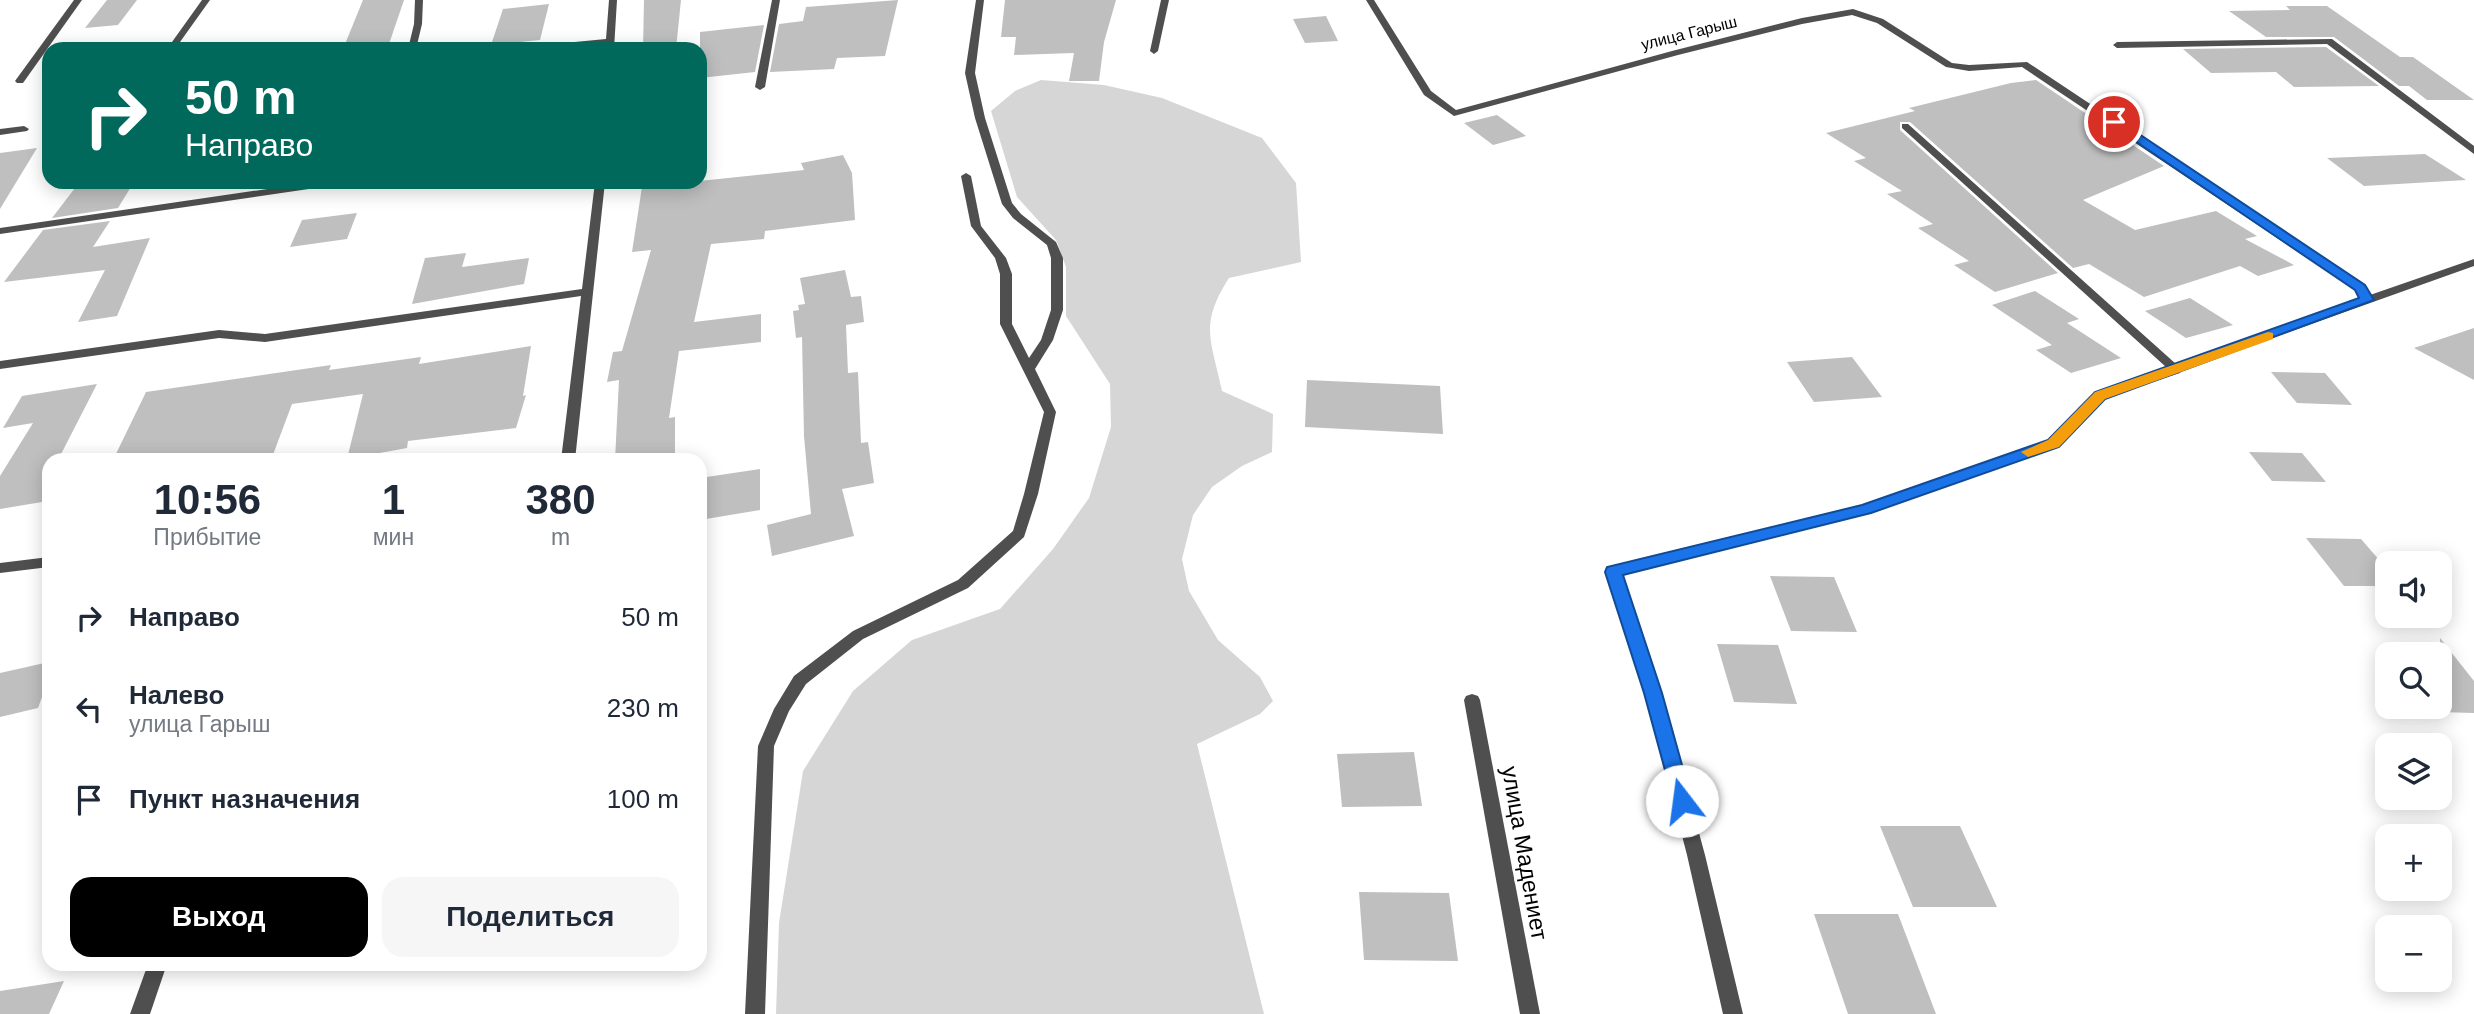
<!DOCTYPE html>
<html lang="ru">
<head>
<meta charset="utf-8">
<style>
	body { margin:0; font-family:Arial,sans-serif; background:#f6f6f7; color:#1f2937; height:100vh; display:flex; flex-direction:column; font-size:26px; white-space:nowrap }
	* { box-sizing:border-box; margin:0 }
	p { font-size:23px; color:#747a83 }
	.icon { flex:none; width:38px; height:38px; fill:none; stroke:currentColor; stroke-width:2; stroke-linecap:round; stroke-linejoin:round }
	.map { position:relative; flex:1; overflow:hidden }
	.drawer { position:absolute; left:42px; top:453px; width:665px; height:518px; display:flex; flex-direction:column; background:#fff; border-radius:21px; box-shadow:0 4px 18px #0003 }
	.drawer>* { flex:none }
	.guide { position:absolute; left:42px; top:42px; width:665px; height:147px; border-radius:21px; box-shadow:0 4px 18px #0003; background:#00695c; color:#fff; overflow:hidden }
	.buttons { position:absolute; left:2375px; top:551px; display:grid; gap:14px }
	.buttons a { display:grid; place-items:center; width:77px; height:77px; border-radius:14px; background:#fff; box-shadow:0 4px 18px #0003; font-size:35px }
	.pin { position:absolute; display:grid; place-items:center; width:60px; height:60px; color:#fff; margin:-30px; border:4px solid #fff; border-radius:50%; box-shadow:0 2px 7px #0007 }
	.me { position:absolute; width:77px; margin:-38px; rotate:345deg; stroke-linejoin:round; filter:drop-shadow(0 0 5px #0008) }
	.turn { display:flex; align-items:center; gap:24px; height:147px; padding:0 28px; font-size:32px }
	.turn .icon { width:91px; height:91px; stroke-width:2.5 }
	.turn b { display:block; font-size:49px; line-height:60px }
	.eta { display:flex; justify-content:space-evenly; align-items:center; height:119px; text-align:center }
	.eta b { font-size:42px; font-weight:600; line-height:49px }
	.cta { display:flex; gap:14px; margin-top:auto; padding:14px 28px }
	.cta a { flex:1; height:80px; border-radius:21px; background:#000; color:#fff; font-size:28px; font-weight:600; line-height:80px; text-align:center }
	.cta a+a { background:#f6f6f7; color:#1f2937 }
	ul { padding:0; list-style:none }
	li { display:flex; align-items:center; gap:21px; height:91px; padding:0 28px }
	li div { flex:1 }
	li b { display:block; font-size:26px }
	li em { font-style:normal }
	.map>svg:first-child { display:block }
	.green { fill:#d6d6d6 }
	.building { fill:#bfbfbf }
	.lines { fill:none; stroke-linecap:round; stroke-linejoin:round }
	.street { fill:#4f4f4f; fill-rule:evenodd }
	.route { fill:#1a73e8; stroke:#114b97; stroke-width:2 }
	.slow { fill:#f59e0b }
	.labels { text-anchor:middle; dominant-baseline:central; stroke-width:5; stroke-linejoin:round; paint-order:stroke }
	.far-street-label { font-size:16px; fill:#000; stroke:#fff }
	.near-street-label { font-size:23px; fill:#000; stroke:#fff }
</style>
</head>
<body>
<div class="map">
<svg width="2474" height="1014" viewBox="0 0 2474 1014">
	<rect width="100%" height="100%" fill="#fff"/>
	<path class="green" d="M1041,80l63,5 58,13 100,40 34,45 5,79 -72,16c-30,47 -18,61 -7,113l51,23 -1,38 -30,14 -30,21 -19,28 -11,44 7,32 29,49 42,37 13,24 -13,13 -63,30 67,270h-488l3,-91 24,-152 50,-80 59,-51 88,-31 53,-60 36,-51 22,-71 -1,-43 -44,-68v-49l-10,-27 -39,-43 -26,-86 24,-20z"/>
	<g class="building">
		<path d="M107,0h30l-19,25 -33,3z"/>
		<path d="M363,0h41l-15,44 -46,5z"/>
		<path d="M644,0h37l-5,49h-33z"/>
		<path d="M898,0l-13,56 -48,2 -3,11 -64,3 9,-48 24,-3 3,-14z"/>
		<path d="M1005,0h111l-12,42 -5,39h-30l5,-28 -60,2 2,-18h-15z"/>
		<path d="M549,4l-9,36 -49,5 12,-36z"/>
		<path d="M2286,6h41l73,51h13l61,43h-47l-18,-14h-10l-65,-49h-68l-37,-26 61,-1z"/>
		<path d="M1326,16l12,25 -33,2 -12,-24z"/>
		<path d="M764,25l-9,47 -55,6v-46z"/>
		<path d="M2326,47l53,39 -85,1 -18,-15 -65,1 -28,-24z"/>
		<path d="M2036,80l128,86 -81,34 52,30 81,-19 41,25 -12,3 49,26 -36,11 -18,-10 -96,31 -55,-33 -16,4 -163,-146h-10v8l158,143 -63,19 -41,-27 15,-4 -51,-33 15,-4 -46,-30 15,-3 -48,-30 12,-3 -40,-25 89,-22 -6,-3 102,-25z"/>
		<path d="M1497,115l29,21 -33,9 -29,-22z"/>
		<path d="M37,148l-37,61v-56z"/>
		<path d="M2425,154l41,26 -102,6 -37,-28z"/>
		<path d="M843,155l9,18 3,47 -90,11 -1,8 -53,5 -17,78 67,-8v28l-82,9 -10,67 6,-1v37l-33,6h-27l4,-80 -12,2 6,-30 9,-1 29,-101 -19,2 10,-65 162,-17 -3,-7z"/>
		<path d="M92,182h42l-16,26 -66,10 26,-34z"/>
		<path d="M357,213l-10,26 -57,8 12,-27z"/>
		<path d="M110,221l-17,26 57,-9 -33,78 -39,6 27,-52 -101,12 39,-52z"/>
		<path d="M466,253l-4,14 67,-9 -5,26 -112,20 13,-46z"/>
		<path d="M845,270l6,27 10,-1 3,26 -18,3 2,48 10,-1 3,71 7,-1 6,41 -32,6 12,47 -82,20 -5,-31 44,-11 -7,-78 -2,-99 -6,1 -3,-27 6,-1 -1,-5 7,-1 -5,-26z"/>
		<path d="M2035,291l44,28 -12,4 54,35 -50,15 -35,-23 16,-5 -60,-40z"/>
		<path d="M2190,298l43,27 -47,13 -41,-27z"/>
		<path d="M2474,328v52l-60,-32z"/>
		<path d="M531,346l-8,50 3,-1 -10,33 -108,13 -1,7 -60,11 16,-65 -71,10 -21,56h-158l33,-68 185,-27 -2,5 92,-13 -2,7z"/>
		<path d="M1852,357l30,40 -68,5 -27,-40z"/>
		<path d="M2271,372l54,1 27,32 -55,-2z"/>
		<path d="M1307,380l133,6 3,48 -138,-7z"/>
		<path d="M97,384l-39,76h-9v31l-7,11 -42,7v-33l33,-53 -30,5 19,-32z"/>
		<path d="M2249,452l53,1 24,29 -54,-1z"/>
		<path d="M760,469v41l-60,10v-42z"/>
		<path d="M2306,538l55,1 26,30v17h-43z"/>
		<path d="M1770,576l64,1 23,55 -66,-1z"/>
		<path d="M2440,638l34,43v32l-34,-1z"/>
		<path d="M1717,644l61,1 19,59 -63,-2z"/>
		<path d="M49,662v16l-11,30 -38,9v-44z"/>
		<path d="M1414,752l8,54 -80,1 -5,-53z"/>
		<path d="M1880,826h80l37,81h-84z"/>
		<path d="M1359,892l90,1 9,68 -94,-1z"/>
		<path d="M1814,914h84l38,100h-88z"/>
		<path d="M64,981l-15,33h-49v-23z"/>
	</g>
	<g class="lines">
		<g class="street">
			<path d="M74,0h8l-59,83h-6l-2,-2z"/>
			<path d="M202,0h8l-35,49h-8z"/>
			<path d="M415,0h8l-1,24 -6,25h-8l6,-25z"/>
			<path d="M609,0h8l-3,49h-8v-5l-47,5h-30l4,-3 73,-7z"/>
			<path d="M772,0h8l-15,87 -5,3 -5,-3z"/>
			<path d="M976,0h8l-9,73 10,45 27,85 9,11 35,28 7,16v52l-10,30 -18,29 21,43 -18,82 -14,43 -56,51 -105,51 -57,45 -17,27 -15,35 -9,268h-20l13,-268 16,-37 20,-33 59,-45 105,-51 55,-49 11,-37 20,-82 -44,-88v-50l-5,-16 -24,-32 -10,-50 5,-3 5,3 10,50 25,32 6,16v50l17,34 12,-18 10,-30v-52l-4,-13 -34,-27 -11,-14 -27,-86 -10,-45z"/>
			<path d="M1161,0h8l-11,51 -4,3 -4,-3z"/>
			<path d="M1366,0h8l57,91 25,19 216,-59 130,-33 51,-9 30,10 69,44 17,2 58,-3 337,224 6,9 104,-36v7l-292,104 -2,3 -75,25 -46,48 -189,66 -249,63 40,118 44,162 38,159h-20l-36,-159 -42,-162 -39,-121 2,-4 254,-63 187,-65 46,-48 71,-25 -264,-239v-4h6l268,240 184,-66 -5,-8 -333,-223 -53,4 -23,-4 -69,-44 -25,-8 -50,9 -124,31 -224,61 -30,-21z"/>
			<path d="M2332,39l142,107v8l-147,-110 -210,4 -4,-3 4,-3z"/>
			<path d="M24,126l5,3 -2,2 -27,4v-6z"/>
			<path d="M315,182h26l-5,3 -336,49v-6z"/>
			<path d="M595,182h10l-30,278h-14l20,-164 -316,46 -46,-4 -219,31v-8l219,-31 46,4 317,-45z"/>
			<path d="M49,557v10l-49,6v-10z"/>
			<path d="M1472,694l6,2 2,4 60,314h-20l-56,-314 2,-4z"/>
			<path d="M148,964h19l-17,50h-20z"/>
		</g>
	</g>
	<path class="route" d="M2110,120h8l247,165 9,15 -269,99 -46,48 -188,66 -248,62 39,118 30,108 -3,6h-14l-31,-114 -39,-121 2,-5 255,-62 186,-65 47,-48 264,-94 -4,-8 -245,-166z"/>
	<path class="slow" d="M2268,332l5,1v6l-168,60 -46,48 -31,10 -7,-5 27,-12 47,-48z"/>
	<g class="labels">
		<g class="far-street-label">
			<text transform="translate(1689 33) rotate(-14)">улица Гарыш</text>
		</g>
		<g class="near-street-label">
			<text transform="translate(1525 853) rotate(80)">улица Мадениет</text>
		</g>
	</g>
</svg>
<div class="buttons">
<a><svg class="icon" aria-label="sound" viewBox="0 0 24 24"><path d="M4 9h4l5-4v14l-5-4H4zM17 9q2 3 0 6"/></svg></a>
<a><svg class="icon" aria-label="search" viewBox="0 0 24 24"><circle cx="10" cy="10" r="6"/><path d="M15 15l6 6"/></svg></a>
<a><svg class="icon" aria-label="layers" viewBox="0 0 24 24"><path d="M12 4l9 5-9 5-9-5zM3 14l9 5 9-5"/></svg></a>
<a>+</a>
<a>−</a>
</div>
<div class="pin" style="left:2114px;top:122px;background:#d93025"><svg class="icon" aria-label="arrive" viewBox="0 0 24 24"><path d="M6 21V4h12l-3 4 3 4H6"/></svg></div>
<svg class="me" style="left:1682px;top:801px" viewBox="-20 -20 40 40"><circle r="19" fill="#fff"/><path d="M0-13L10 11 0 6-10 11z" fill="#1a73e8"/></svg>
<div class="guide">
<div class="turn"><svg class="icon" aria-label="right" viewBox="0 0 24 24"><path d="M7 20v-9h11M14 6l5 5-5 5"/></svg><div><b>50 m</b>Направо</div></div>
</div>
<section class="drawer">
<div class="eta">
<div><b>10:56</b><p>Прибытие</p></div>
<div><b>1</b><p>мин</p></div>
<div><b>380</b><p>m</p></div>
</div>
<ul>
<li><svg class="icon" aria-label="right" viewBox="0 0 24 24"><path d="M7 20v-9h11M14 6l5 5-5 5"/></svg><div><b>Направо</b></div><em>50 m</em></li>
<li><svg class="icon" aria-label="left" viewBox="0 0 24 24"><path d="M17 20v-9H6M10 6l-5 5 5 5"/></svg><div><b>Налево</b><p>улица Гарыш</p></div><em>230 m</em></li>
<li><svg class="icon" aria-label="arrive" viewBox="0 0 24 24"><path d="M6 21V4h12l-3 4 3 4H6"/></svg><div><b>Пункт назначения</b></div><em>100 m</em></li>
</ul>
<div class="cta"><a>Выход</a><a>Поделиться</a></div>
</section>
</div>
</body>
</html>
